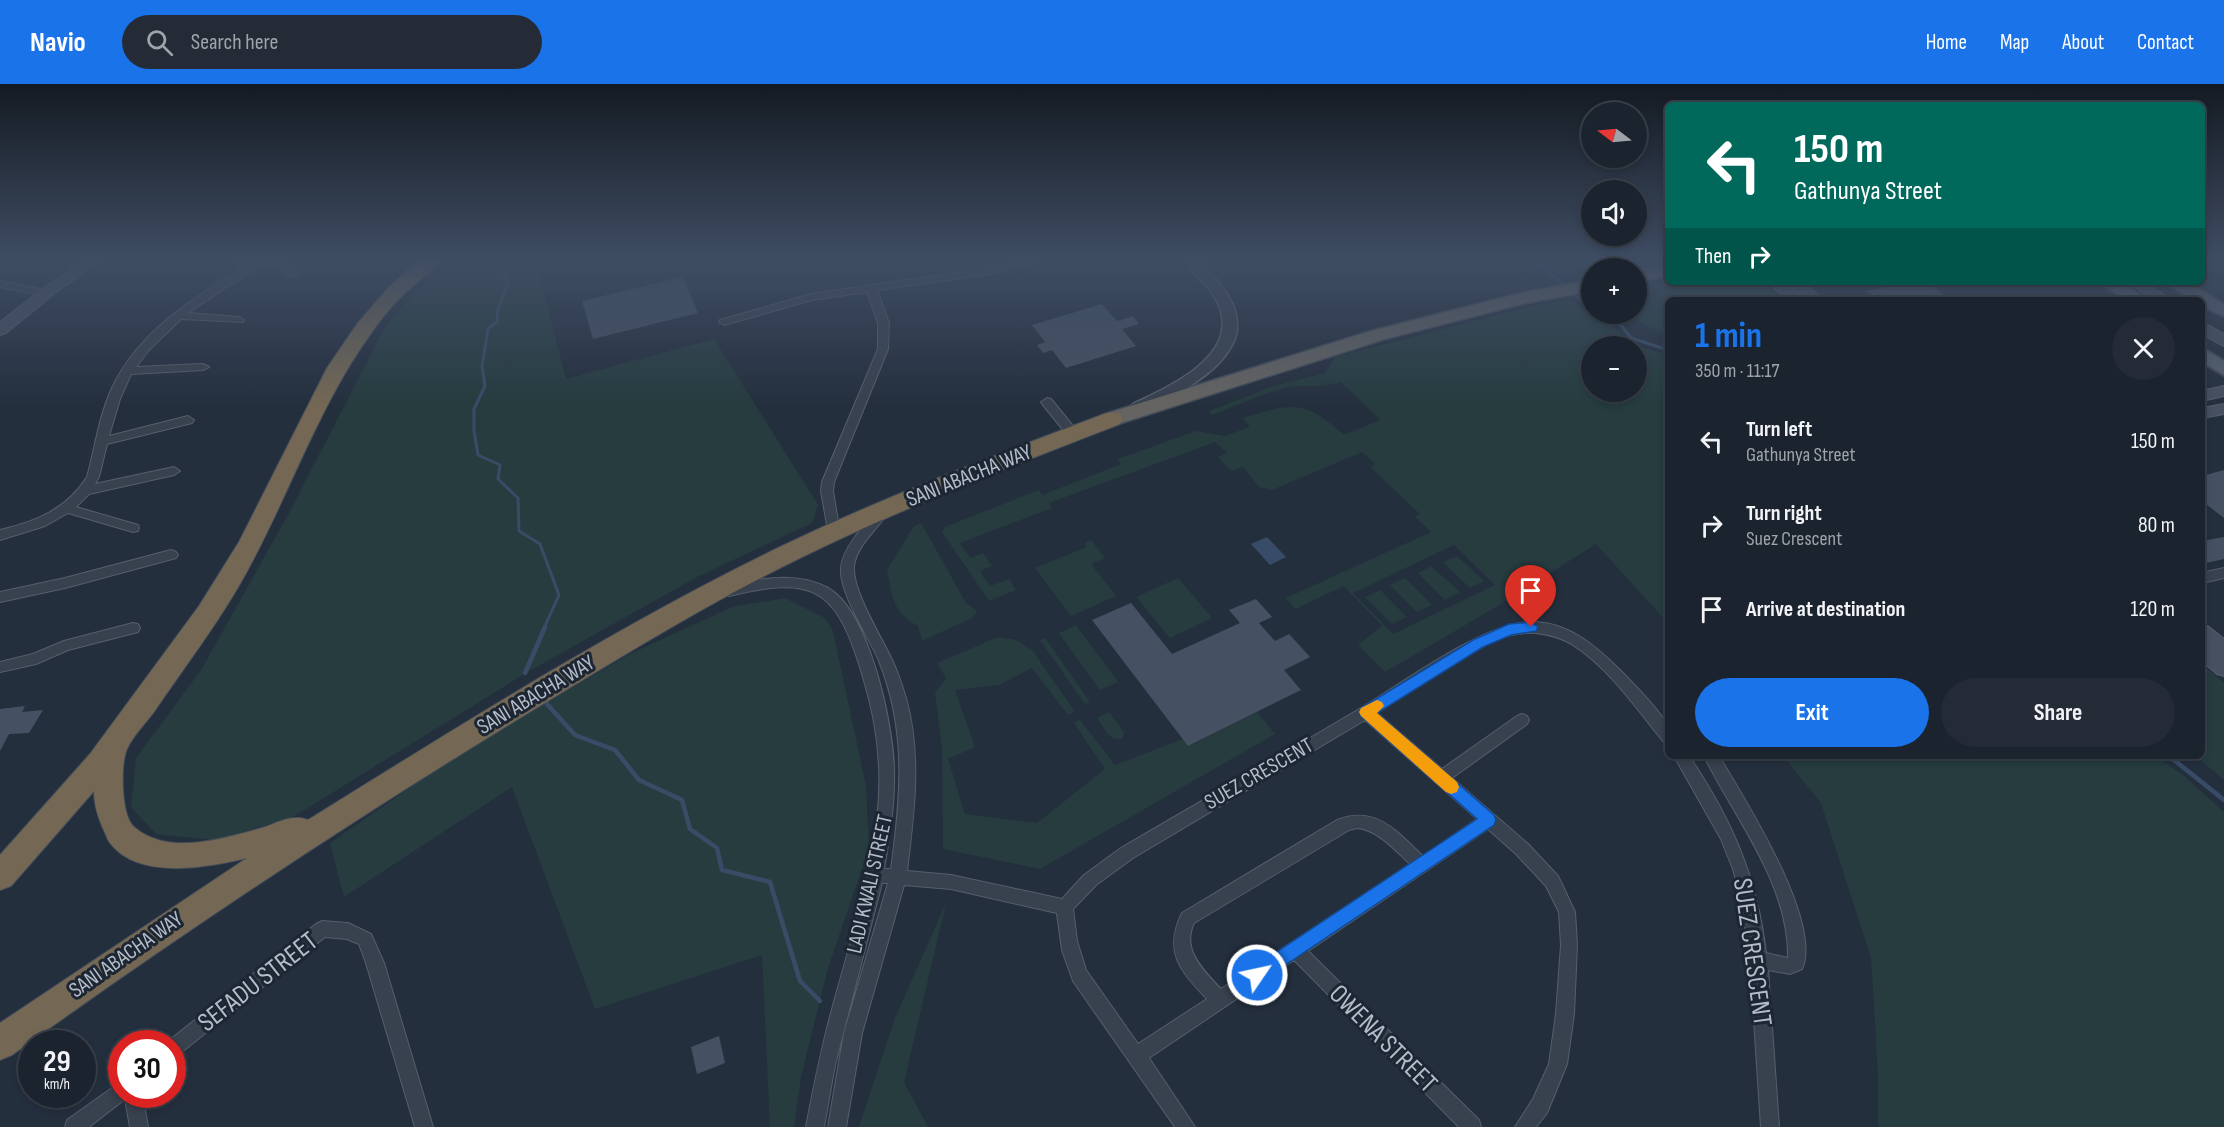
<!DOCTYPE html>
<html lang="en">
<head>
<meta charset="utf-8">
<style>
	body { margin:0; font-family:"Sofia Sans Condensed",sans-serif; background:#242b36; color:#f1f3f6; height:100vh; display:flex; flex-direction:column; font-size:22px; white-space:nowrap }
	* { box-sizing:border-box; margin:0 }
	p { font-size:20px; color:#a0a4aa }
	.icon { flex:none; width:33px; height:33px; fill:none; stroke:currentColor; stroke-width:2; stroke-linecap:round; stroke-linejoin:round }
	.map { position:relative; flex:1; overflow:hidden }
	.side { position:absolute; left:1665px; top:213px; width:540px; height:462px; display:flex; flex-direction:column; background:#1b232e; border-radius:9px; box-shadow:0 3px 9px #0003,0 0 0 2px #39404a }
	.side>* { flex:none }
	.guide { position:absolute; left:1665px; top:18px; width:540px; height:183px; border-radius:9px; box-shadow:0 3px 9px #0003,0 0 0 2px #39404a; background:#00695c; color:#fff; overflow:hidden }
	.needle { width:39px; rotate:286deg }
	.tools { position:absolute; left:1581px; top:18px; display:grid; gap:12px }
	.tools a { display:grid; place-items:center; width:66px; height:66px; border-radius:50%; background:#1b232e; box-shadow:0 3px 9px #0003,0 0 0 2px #39404a; font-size:30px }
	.speed { position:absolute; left:18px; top:946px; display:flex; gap:12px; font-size:30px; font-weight:700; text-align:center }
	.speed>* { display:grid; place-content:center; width:78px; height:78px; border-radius:50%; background:#1b232e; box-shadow:0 3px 9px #0003,0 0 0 2px #39404a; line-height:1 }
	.speed small { font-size:15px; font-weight:400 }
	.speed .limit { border:9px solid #d22; background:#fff; color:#111 }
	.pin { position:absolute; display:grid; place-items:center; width:51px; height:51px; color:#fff; margin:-62px -26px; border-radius:50% 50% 50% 0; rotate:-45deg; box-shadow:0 0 6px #0007 }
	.pin .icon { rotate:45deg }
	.me { position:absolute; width:66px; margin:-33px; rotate:56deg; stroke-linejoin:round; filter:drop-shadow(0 0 4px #0008) }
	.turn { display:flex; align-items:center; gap:21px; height:126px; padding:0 30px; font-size:27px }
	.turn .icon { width:78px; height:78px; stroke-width:2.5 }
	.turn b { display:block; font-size:42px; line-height:51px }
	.then { display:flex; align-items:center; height:57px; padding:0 30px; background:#0003; gap:12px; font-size:22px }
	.round { display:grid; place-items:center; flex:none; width:63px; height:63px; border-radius:32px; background:#242b36 }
	.headline { display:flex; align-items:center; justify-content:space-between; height:102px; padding:0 30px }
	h1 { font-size:36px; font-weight:700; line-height:45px; color:#1a73e8 }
	.cta { display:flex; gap:12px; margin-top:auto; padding:12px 30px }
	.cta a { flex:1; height:69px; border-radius:36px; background:#1a73e8; color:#fff; font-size:24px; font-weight:700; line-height:69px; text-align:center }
	.cta a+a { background:#242b36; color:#f1f3f6 }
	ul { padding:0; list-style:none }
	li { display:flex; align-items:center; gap:18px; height:84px; padding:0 30px }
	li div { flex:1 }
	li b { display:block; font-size:22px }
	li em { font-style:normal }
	header { display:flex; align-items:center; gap:36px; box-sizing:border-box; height:84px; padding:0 30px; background:#1a73e8; color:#fff }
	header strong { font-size:28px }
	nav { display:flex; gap:33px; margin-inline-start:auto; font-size:21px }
	.search { width:420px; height:54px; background:#242b36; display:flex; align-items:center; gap:15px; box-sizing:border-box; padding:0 21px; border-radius:33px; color:#a0a4aa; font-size:22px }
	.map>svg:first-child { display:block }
	.green { fill:#263c3f; fill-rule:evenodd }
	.water { fill:#394c67 }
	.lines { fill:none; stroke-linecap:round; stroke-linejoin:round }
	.stream-far1 { stroke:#394c67; stroke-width:3 }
	.stream { stroke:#394c67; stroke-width:4.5 }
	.building { fill:#455162 }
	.minor-casing { stroke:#565f6c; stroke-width:2 }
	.tertiary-casing { stroke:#565f6c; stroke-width:3 }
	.secondary-casing { stroke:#565f6c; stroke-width:2 }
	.primary-casing { stroke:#414a57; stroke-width:4 }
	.trunk-casing { stroke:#434c59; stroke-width:3 }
	.motorway-casing { stroke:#434c59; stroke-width:2 }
	.minor { fill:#38414e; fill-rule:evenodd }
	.tertiary { fill:#38414e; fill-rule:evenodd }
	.secondary { fill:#465061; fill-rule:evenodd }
	.primary { fill:#56606e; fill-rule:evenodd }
	.trunk { fill:#656462; fill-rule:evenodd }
	.motorway { fill:#746855; fill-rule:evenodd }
	.route { fill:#1a73e8; stroke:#114b97; stroke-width:1.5 }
	.slow { fill:#f59e0b }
	.labels { text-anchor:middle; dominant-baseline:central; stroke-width:6; stroke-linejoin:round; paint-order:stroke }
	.street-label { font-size:22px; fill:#b4bcc9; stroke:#1d2633 }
	.near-street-label { font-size:27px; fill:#b4bcc9; stroke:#1d2633 }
</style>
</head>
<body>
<header>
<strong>Navio</strong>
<div class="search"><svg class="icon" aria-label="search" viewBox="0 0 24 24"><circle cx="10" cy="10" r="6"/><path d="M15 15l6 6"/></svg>Search here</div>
<nav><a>Home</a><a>Map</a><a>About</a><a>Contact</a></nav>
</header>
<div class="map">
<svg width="2224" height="1043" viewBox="0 0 2224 1043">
	<rect width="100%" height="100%" fill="#242f3e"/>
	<g class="green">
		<path d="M455,176h80l31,119 148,-40 104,166 -6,18 -115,54 -171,96 -233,144 -77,23 -60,-6 -25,-27 5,-49 65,-88 88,-157 96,-186 36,-40z"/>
		<path d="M1668,197l93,1 21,18h-114v35l-47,-21h15l1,-30z"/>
		<path d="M1570,215l28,20 9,3 18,16 16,9 27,8v268l-72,-79 -88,56 -123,72 -27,-27 24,-19 -38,-40 -49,23 -9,-11 145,-66 -16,-15 5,-3 -50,-47 5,-3 -13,-12 -90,38 -13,-3 -16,-20 -12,4 -13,-14 9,-4 -12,-11 -166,61 3,5 -92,35 10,15 13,-5 9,13 -12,5 10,15 19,-7 7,11 -27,11 -47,-69 3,-5 94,-37 3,5 79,-31 -3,-5 78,-28 29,5 25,-9 -7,-9c50,-15 60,-19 101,17l36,-15 -39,-38c-21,7 -32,2 -52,5 -26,6 -52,18 -77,28l-3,-4 65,-25 51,-13 10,-16 199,-51zM1592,262h44v46h-44zM1454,461l41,40 -102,49 -40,-41z"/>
		<path d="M921,439l45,80 11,8 -5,7 -50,23 -4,-15c-25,-13 -26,-30 -31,-56l27,-44z"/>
		<path d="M1091,456l14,18 -14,6 25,32 -45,20 -36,-48 52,-21 -2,-4z"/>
		<path d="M1457,472l27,25 -14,7 -27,-26z"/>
		<path d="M1432,482v1l28,25 -15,8 -27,-27z"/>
		<path d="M1178,494l34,40 -42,20 -34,-41z"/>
		<path d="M1405,494l27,27 -15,7 -27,-27z"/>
		<path d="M1380,506l27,27 -15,7 -27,-27z"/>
		<path d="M785,514l40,20 8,13 33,155 3,62 -41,120 -27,109 -7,50h-24l-8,-172 -167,54 -83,-222 -168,110 -14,-54 126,-87 174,-102 102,-47z"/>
		<path d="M1076,541l42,57 -18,8 -41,-57z"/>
		<path d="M998,553l18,3 16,10 43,62 -7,3 -36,-47 -33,17 -44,5 20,57 -27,12 17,55 72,9 68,-54 -31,-46 6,-3 35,45 68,-26 6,7 68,-34 18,22 -235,135 -97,-20 -1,-99 -7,-57 11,-15 -9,-15z"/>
		<path d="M1045,554l45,64 -5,2 -45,-64z"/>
		<path d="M2202,580l22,19v97l-28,-24h6z"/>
		<path d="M1109,628l15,20 -1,6c-13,5 -19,-10 -26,-20z"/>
		<path d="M1783,672h372l27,18 42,38v315h-346v-52l-7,-117 -50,-155z"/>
		<path d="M946,819l-42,179 24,45h-69l36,-109z"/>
	</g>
	<path class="water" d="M1267,453l19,20 -16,8 -19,-21z"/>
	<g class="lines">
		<g class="stream-far1">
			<path d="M508,176l-5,13 5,11 -10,24 -1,14 -9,7 -6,37 3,20 -11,23v22l4,24 22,10 -2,14 20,19 1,33 21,13 19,51 -15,33"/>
			<path d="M1533,176l31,25"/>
			<path d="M1577,213l15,10"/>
			<path d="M1601,230l19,10 11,14 37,12"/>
		</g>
		<g class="stream">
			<path d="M525,589l20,-46"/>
			<path d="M546,619l29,32 40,15 24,30 43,20 8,29 27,19 5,22 48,12 30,99 20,20"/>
			<path d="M2169,672l55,44"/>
		</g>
	</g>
	<g class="building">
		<path d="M683,193l15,36 -105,26 -11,-38z"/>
		<path d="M1913,198h14l23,18h-73l-11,-9z"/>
		<path d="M1102,220l15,17 16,-5 6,8 -17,5 14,17 -70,22 -14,-18 -9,3 -6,-8 8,-3 -13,-17z"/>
		<path d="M2224,386v48l-22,-17v-25z"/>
		<path d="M2224,453v22l-18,4 -4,-3v-19z"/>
		<path d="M1256,515l16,18 -13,6 16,18 14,-7 21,23 -26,13 17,20 -113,56 -96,-126 39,-17 41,51 68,-31 -11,-13z"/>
		<path d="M25,622l-3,6 21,-2 -14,23 -20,1 -9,17v-42z"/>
		<path d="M719,952l6,27 -28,11 -6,-27z"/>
	</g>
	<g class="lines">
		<g class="minor-casing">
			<g id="minor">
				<path d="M227,176h14l10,4c16,-9 36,-2 49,10l-1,2h-8l-23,-13 -40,23 -40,27 51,4 5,3 -1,2 -62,-3 -32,31 -13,17 67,-3 6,3 -6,3 -72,4 -11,25 -11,37 79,-20 6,4 -2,3 -85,21 -8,33 -4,7 79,-17 6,4 -6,4 -85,19 -13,13 62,18 1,3 -1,3 -5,1 -65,-19 -23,13 -45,14v-10c35,-8 67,-21 87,-53 8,-29 12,-61 25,-89 26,-55 80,-90 131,-120z"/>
				<path d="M1024,176h20l-55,14 -112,16 12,33 -1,26 -54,133 -1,9 7,42 -1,3h-10l-8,-45 1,-9 56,-133v-26l-11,-31 -55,8 -88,25 -5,-3 1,-2 91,-26 178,-26z"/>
				<path d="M0,197l39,8 1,2 -5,3 -35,-7z"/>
				<path d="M1047,314l4,1 26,32 2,3 -2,3h-8l-26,-32 -2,-3z"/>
				<path d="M884,422l6,4c-11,18 -34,35 -36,57 -2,23 28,71 38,93 6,12 10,25 14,38 16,57 8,116 1,173l44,4 111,24 22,-24 37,-27c80,-47 161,-93 240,-140 42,-25 122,-85 169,-86 39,-1 68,26 93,51 12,13 37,37 44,52 2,5 1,13 1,18l-5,-2c-27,-33 -54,-73 -90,-96 -18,-11 -42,-15 -62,-10 -22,6 -42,20 -61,32 -24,15 -49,30 -73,46l65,56 75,-53 5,-2 5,2 2,4 -2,4 -75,54 76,66 30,32 17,36 2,33 -3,69 -7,50 -20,49 -11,14h-21l18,-28 16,-35 7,-50 5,-69 -2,-33 -13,-26 -30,-32 -28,-25 -180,122 171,169 2,7h-22l-165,-167 -145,98 46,69h-20l-102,-146 -11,-31 -5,-37 -106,-24 -47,-4 -42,148 -16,94h-18l16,-94 44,-150h-6l-47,182 -11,62h-18c8,-42 16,-83 28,-125 20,-74 49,-158 45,-236 -2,-38 -9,-67 -20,-102 -25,-80 -51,-87 -130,-68l-7,-5 2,-3c32,-10 73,-17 104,0 41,23 65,135 66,180 1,34 -4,67 -10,101h7c10,-72 16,-139 -12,-208 -10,-24 -40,-68 -38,-93 1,-20 26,-46 39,-61zM1365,636l112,99 -54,37c-27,-25 -47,-51 -86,-36l-155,93c-19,39 -2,57 25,86l-69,45 -52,-74 -9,-29 -4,-32 23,-24 37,-27zM1357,744c21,2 38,22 53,36l-189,125c-17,-18 -40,-39 -27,-66l155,-93z"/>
				<path d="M171,466l5,2 2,3 -2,3 -111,30 -65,14v-10l65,-14z"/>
				<path d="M2224,484v10l-22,5v-10z"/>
				<path d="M133,539l5,1 2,4 -2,4 -70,18 -32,14 -36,8v-10l33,-8 31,-13z"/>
				<path d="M1674,672h15c43,64 68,121 77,197l22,5c1,-75 -53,-139 -84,-202h15c25,42 104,166 83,213l-12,5 -22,-4 11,157h-18l-10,-154 -9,-70 -9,-34 -12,-30z"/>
				<path d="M322,837l26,2 23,11 13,29 49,164h-18l-49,-164 -7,-19 -12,-5 -22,-2 -147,118 -6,3v-14l-6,-1 150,-119z"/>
				<path d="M122,997v14h20l6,32h-18l-5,-28 -36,28h-24l2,-7z"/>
			</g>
		</g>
		<g class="tertiary-casing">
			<path id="tertiary" d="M1183,176h15c18,19 42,42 39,70 -2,14 -12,27 -21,36 -13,13 -66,49 -83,44l-3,-3 3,-3c33,-16 101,-45 88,-92 -5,-22 -25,-35 -38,-52z"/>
		</g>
		<g class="secondary-casing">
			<g id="secondary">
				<path d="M85,176h17l-47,33 -49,40 -6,2v-13l45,-35z"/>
				<path d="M1768,198h16l20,18h-17z"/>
				<path d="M1787,198h16l20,18h-17z"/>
				<path d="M2129,198h17l24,18h-18z"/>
				<path d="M2202,238l22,12v12l-22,-12z"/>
				<path d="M2224,302v10l-22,5v-10z"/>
				<path d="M2224,320v10l-22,4v-10z"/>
				<path d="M2202,540l7,3 15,12v37l-7,-2 -15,-13z"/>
			</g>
		</g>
		<g class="primary-casing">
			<g id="primary">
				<path d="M2101,198h21l24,18h-21z"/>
				<path d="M2165,198h21l38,22v12l-22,-10v-6h-9z"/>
				<path d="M2202,264l22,13v14l-22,-13z"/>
			</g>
		</g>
		<g class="trunk-casing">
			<g id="trunk">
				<path d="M1668,182v10l-32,6v-11z"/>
				<path d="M1592,196v11l-66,12 -141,36 -273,87 -7,-2 -3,-5 3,-5 266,-83 154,-39z"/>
			</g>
		</g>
		<g class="motorway-casing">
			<path id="motorway" d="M419,176h21c-9,13 -25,23 -36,34 -12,11 -23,25 -32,38 -57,78 -86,174 -135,257 -24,41 -54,80 -81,120 -9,13 -23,26 -29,40 -7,15 -6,67 7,78 34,30 92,11 131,0 14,-5 28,-13 43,-7 153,-95 312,-196 474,-274 104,-50 214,-91 322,-132l8,-2 8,2 3,5 -3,5c-108,42 -216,83 -320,134 -98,48 -191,106 -285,163 -172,105 -339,216 -503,334l-12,5v-37l247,-165c-38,9 -108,23 -137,-15 -3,-4 -5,-11 -8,-17 -5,-12 -8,-22 -8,-35l-83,95 -11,4v-35l90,-101 109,-148 40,-64 88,-174 30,-44 31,-36z"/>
		</g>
		<use href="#minor" class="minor"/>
		<use href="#tertiary" class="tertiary"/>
		<use href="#secondary" class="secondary"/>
		<use href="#primary" class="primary"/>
		<use href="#trunk" class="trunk"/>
		<use href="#motorway" class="motorway"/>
	</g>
	<linearGradient id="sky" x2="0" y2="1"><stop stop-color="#141a22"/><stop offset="0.55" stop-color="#3f4d63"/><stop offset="1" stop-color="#3f4d63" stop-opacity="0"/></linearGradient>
	<rect width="2224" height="322" fill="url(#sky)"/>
	<path class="route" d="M1531,538l7,5 -2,4 -25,4 -28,12 -106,66 117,102 2,5 -2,5 -231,155 -6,3 -6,-3 -3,-5 3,-6 226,-150 -116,-103 -2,-4 2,-4 112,-68 36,-16z"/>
	<path class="slow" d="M1377,616l5,2 2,4 -7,7 80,69 2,5 -2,5 -6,2 -5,-2 -85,-76 -2,-4 2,-4z"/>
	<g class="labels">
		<g class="street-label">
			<text transform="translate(969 392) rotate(-22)">SANI ABACHA WAY</text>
			<text transform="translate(536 611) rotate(-31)">SANI ABACHA WAY</text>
			<text transform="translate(1259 690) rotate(-30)">SUEZ CRESCENT</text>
			<text transform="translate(870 800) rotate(-77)">LADI KWALI STREET</text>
			<text transform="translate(126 871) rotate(-35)">SANI ABACHA WAY</text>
		</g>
		<g class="near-street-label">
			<text transform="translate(1752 868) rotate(82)">SUEZ CRESCENT</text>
			<text transform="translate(258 898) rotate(-38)">SEFADU STREET</text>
			<text transform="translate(1383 955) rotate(45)">OWENA STREET</text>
		</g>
	</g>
</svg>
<div class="tools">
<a><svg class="needle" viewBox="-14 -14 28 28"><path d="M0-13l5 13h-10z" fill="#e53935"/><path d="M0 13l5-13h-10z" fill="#a0a4aa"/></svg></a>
<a><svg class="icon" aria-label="sound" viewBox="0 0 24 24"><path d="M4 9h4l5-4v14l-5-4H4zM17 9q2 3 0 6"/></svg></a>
<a>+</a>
<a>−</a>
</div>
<div class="speed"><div>29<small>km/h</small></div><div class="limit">30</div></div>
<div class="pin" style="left:1531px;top:543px;background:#d93025"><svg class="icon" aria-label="arrive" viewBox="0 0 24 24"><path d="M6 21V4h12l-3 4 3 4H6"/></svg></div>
<svg class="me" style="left:1257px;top:891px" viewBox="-20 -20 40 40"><circle r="17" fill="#1a73e8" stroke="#fff" stroke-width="3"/><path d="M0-11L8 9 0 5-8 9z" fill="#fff"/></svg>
<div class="guide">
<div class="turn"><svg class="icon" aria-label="left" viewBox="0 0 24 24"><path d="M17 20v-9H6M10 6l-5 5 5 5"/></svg><div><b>150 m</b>Gathunya Street</div></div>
<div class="then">Then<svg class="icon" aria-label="right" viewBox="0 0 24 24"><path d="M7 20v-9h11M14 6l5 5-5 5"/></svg></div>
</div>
<section class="side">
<div class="headline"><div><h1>1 min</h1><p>350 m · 11:17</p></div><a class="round"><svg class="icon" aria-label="close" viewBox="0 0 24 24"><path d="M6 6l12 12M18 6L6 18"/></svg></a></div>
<ul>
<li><svg class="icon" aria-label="left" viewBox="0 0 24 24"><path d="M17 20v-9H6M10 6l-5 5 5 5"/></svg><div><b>Turn left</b><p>Gathunya Street</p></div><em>150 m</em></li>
<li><svg class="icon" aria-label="right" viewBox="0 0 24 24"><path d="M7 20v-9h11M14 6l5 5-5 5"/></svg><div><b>Turn right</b><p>Suez Crescent</p></div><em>80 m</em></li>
<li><svg class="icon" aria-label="arrive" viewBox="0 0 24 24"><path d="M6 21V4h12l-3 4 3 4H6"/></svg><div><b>Arrive at destination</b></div><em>120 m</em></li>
</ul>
<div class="cta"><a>Exit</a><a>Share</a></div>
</section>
</div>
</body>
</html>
